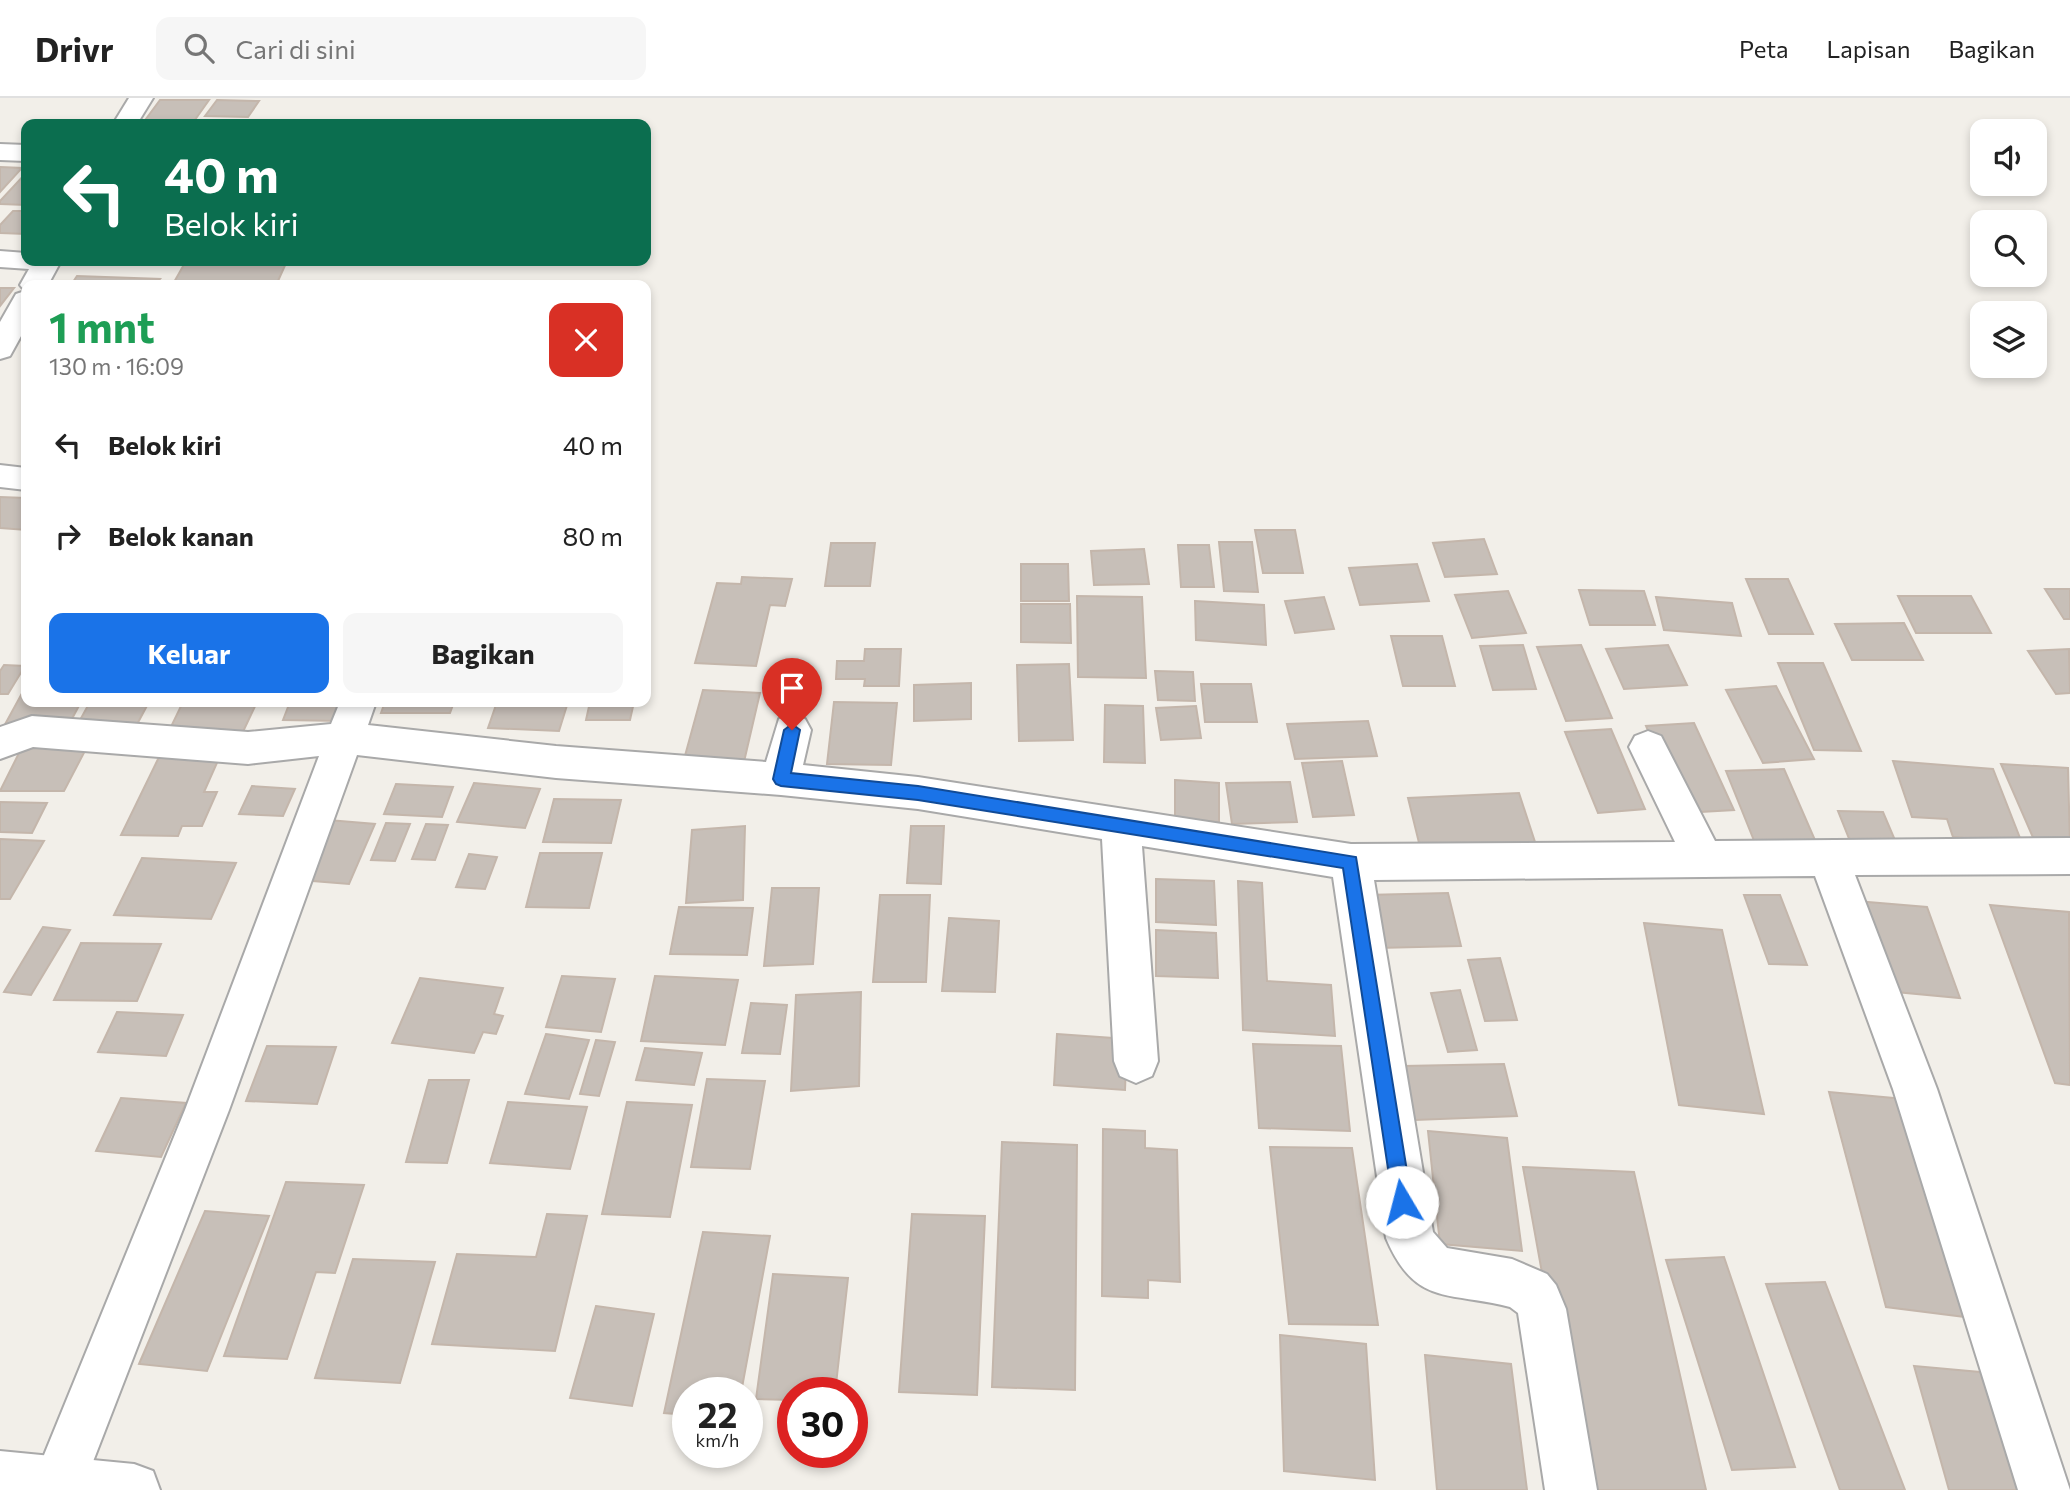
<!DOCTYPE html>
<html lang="id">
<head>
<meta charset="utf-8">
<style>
	body { margin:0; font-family:Commissioner,sans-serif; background:#f6f6f6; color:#222; height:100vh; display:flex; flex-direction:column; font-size:26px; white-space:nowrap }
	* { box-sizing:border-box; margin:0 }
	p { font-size:23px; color:#767676 }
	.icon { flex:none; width:38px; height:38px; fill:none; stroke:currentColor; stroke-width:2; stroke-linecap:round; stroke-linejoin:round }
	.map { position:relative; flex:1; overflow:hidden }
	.drawer { position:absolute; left:21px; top:182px; width:630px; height:427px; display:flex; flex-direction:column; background:#fff; border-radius:14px; box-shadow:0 4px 10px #0003 }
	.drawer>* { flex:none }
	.top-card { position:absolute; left:21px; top:21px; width:630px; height:147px; border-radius:14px; box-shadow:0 4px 10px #0003; background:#0b6e4f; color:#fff; overflow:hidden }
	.controls { position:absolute; left:1970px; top:21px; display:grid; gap:14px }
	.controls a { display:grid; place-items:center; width:77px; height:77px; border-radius:14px; background:#fff; box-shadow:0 4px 10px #0003; font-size:35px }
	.speed { position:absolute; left:672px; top:1279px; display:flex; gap:14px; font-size:35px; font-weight:700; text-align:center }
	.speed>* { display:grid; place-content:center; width:91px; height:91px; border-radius:50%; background:#fff; box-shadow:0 4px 10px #0003; line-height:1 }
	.speed small { font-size:18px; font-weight:400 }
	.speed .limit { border:10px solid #d22; background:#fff; color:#111 }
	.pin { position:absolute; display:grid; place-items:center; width:60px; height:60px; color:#fff; margin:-72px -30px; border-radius:50% 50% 50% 0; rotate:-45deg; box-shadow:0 0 7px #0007 }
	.pin .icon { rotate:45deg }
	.me { position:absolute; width:77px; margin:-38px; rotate:352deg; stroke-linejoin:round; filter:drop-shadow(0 0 5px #0008) }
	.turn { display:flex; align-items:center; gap:24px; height:147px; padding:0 28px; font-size:32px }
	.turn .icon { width:91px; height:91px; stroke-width:2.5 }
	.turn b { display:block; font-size:49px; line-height:60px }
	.round { display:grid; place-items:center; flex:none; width:74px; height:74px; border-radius:14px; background:#f6f6f6 }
	.head { display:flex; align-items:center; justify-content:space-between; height:119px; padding:0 28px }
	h1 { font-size:42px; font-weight:700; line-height:52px; color:#1e9e55 }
	.button { display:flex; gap:14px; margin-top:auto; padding:14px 28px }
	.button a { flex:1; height:80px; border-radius:14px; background:#1a73e8; color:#fff; font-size:28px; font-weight:700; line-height:80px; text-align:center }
	.button a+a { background:#f6f6f6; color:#222 }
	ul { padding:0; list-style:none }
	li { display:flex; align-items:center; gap:21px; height:91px; padding:0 28px }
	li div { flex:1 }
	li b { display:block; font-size:26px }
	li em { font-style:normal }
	header { display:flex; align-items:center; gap:42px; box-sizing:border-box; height:98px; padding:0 35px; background:#fff; border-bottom:2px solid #e0e0e0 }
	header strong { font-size:33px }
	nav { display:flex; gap:38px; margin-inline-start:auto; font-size:24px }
	.search { width:490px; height:63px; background:#f6f6f6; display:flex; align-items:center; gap:18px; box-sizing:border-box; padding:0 24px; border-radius:14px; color:#767676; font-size:26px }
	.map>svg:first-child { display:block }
	.building { fill:#c7bfb8; stroke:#c4b6ab; stroke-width:2 }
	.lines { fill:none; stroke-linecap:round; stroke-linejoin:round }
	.minor-casing { stroke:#a9a9a9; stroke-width:4 }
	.tertiary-casing { stroke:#a9a9a9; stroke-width:4 }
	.minor { fill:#fff; fill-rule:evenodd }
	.tertiary { fill:#fff; fill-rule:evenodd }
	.route { fill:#1a73e8; stroke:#114b97; stroke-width:2 }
</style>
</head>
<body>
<header>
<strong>Drivr</strong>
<div class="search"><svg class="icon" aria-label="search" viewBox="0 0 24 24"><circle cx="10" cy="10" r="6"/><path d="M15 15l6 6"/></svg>Cari di sini</div>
<nav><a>Peta</a><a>Lapisan</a><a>Bagikan</a></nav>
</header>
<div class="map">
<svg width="2070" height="1392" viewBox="0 0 2070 1392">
	<rect width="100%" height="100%" fill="#f2efe9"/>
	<g class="building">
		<path d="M160,2h49l-17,24 -49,-1z"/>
		<path d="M217,2l42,1 -11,16 -43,-1z"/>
		<path d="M0,69l22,1 -22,24z"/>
		<path d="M26,75v32l-26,-1v-3z"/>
		<path d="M13,113h13v23l-26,-1v-8z"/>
		<path d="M186,163h101l-9,20 -105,3z"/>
		<path d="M77,178l83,3 -5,6h-84z"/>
		<path d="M0,190h14l-14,18z"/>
		<path d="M0,399l26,1v32l-26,-2z"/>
		<path d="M1255,432h40l8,43h-40z"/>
		<path d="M1484,441l13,35 -52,3 -12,-34z"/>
		<path d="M1219,444h33l6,50 -34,-1z"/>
		<path d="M831,445h44l-5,43h-45z"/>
		<path d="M1178,447h31l5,42h-33z"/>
		<path d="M1144,451l5,35 -55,1 -3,-34z"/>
		<path d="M1021,466h47l1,37h-48z"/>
		<path d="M1417,466l12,37 -69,4 -11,-37z"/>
		<path d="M742,479l50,2 -7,27 -15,-1 -14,61 -61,-3 22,-80 24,1z"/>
		<path d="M1746,481h42l25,55h-44z"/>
		<path d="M2045,491h25v30h-6z"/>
		<path d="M1579,492l65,1 11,34h-65z"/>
		<path d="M1508,493l18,42 -54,5 -17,-43z"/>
		<path d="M1077,498l65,1 4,81 -68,-1z"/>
		<path d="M1898,498h73l20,37h-75z"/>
		<path d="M1324,499l10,32 -39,4 -10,-32z"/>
		<path d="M1656,499l76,6 9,33 -77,-6z"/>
		<path d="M1195,503l69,4 2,40 -70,-5z"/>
		<path d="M1021,506h49l1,39 -50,-1z"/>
		<path d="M1904,525l19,37h-71l-17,-36z"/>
		<path d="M1391,538h51l13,50h-52z"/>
		<path d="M1523,547l13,44 -43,1 -13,-44z"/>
		<path d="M1581,547l31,73 -46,3 -29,-74z"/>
		<path d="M1668,547l19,40 -63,4 -18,-40z"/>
		<path d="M865,551h36l-2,37h-35l1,-7h-29l1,-18h27z"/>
		<path d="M2069,551l1,44 -14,1 -28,-43z"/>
		<path d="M1778,565h45l38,88 -47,-1z"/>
		<path d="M1069,566l4,76 -54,1 -2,-76z"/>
		<path d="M4,567l21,1 -17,28h-8v-23z"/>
		<path d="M1155,573l38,1 2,29 -37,-1z"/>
		<path d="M971,585v36l-57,2v-36z"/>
		<path d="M1201,586h50l6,38h-52z"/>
		<path d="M26,588v16h55l-14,26h-64z"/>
		<path d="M1776,588l38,73 -51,4 -37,-73z"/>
		<path d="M703,592l57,3 -17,73 -60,-3z"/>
		<path d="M90,604h59l-15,28 -59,-1z"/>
		<path d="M183,604h74l-16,34 -74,-1z"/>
		<path d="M290,604h61l-8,19 -60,-1z"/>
		<path d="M385,604h69l-4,11h-69z"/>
		<path d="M497,604h71l-9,29 -71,-3z"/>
		<path d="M590,604h44l-4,18h-44z"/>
		<path d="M834,604l63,1 -6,62 -64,-1z"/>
		<path d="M1105,607l38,1 2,57 -41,-1z"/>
		<path d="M1196,608l5,32 -40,2 -5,-32z"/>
		<path d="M1368,623l9,35 -82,3 -8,-35z"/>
		<path d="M1694,625l40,87 -51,3 -37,-87z"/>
		<path d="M1611,631l34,80 -47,4 -33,-81z"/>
		<path d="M23,647h65l-24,46h-64z"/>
		<path d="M160,657l60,1 -16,36h13l-15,34h-20l-4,10 -57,-1z"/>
		<path d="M1342,663l12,54 -41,2 -11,-54z"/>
		<path d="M1893,663l100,8 29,74 -69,-6 -6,-18 -35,-2z"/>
		<path d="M2001,666l67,4 2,77 -35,-3z"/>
		<path d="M1784,671l34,78 -61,1 -31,-77z"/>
		<path d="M1175,682l44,3v39l-44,-4z"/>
		<path d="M1290,684l7,40 -65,2 -6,-41z"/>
		<path d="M474,685l66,6 -15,39 -68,-6z"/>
		<path d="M396,686l57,3 -11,30 -58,-3z"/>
		<path d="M252,688l43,3 -12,27 -44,-2z"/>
		<path d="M1519,695l17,52 -115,6 -13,-53z"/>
		<path d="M554,701l67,1 -10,43 -68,-1z"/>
		<path d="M0,704l47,1 -15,30 -32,-1z"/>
		<path d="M1838,713l45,1 17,40 -46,-1z"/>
		<path d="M328,722l47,4 -26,60 -48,-4z"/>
		<path d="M386,725l24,1 -15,37 -24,-1z"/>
		<path d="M426,726l22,1 -13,35 -23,-1z"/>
		<path d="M745,728l-2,74 -57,3 6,-73z"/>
		<path d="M911,728h33l-3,58 -34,-1z"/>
		<path d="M0,741l44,2 -34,58h-10z"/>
		<path d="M540,755h62l-13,55 -63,-1z"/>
		<path d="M469,756l28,3 -12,32 -29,-2z"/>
		<path d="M142,760l94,5 -25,56 -97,-4z"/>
		<path d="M1156,781l58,2 2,44 -60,-3z"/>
		<path d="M1238,783l24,2 5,98 64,4 4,51 -92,-6z"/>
		<path d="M772,790h47l-6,76 -49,2z"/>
		<path d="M1448,795l13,53 -84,2 -12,-53z"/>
		<path d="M880,797h50l-4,87h-53z"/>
		<path d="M1744,797h36l27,70 -38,-1z"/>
		<path d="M1856,803l71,6 33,91 -75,-7z"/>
		<path d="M1990,807l79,7 1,173 -15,-2z"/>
		<path d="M679,809l74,1 -6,47 -77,-1z"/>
		<path d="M949,820l50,3 -4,71 -53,-1z"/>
		<path d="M1644,825l78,7 42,184 -85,-9z"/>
		<path d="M43,829l27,3 -39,65 -27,-3z"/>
		<path d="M1156,832l60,3 2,45 -62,-2z"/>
		<path d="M81,845l80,1 -24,57 -83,-1z"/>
		<path d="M1500,860l17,62 -32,1 -17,-61z"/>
		<path d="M562,878l53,3 -14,53 -55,-5z"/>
		<path d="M655,878l83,4 -13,65 -84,-4z"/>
		<path d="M420,880l83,10 -9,26 9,2 -7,18 -13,-2 -9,21 -82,-10z"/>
		<path d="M1460,892l17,60 -29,2 -17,-59z"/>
		<path d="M861,894l-2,94 -68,5 5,-96z"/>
		<path d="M751,905l36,2 -7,49 -38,-1z"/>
		<path d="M117,914l66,3 -17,41 -68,-4z"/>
		<path d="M546,936l43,6 -20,59 -44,-5z"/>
		<path d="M1057,936l70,5 -2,51 -71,-5z"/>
		<path d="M596,942l19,2 -16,54 -19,-2z"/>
		<path d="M1253,946l88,2 9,85 -91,-3z"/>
		<path d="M267,948l69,1 -19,57 -71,-3z"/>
		<path d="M645,950l57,5 -8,32 -58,-5z"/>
		<path d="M1504,966l13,52 -102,4 -11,-54z"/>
		<path d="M707,981l58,2 -15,88 -59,-2z"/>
		<path d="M429,982h40l-22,83 -41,-1z"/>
		<path d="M1829,994l86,8 66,219 -95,-12z"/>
		<path d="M121,1000l65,5 -25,54 -65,-6z"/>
		<path d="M508,1004l79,5 -17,62 -80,-6z"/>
		<path d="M627,1004l65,3 -22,112 -68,-3z"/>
		<path d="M1103,1031l42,2v17l32,2 3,132 -32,-2v18l-46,-2z"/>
		<path d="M1428,1033l79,7 15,113 -82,-7z"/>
		<path d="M1002,1044l75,3 -2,245 -83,-3z"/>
		<path d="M1270,1049l82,1 26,177 -89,-1z"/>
		<path d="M1523,1069l111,5 72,318h-125z"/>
		<path d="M286,1084l78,3 -29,88 -19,-1 -29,87 -63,-3z"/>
		<path d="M205,1113l64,5 -62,155 -68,-7z"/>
		<path d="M547,1116l40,2 -32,135 -123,-7 25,-90 79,3z"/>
		<path d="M912,1116l73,2 -8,179 -78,-3z"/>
		<path d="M703,1134l67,4 -29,157h-53v22l-24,-2z"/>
		<path d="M1724,1159l71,210 -63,3 -66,-210z"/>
		<path d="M353,1161l82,3 -35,121 -85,-5z"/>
		<path d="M773,1176l75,4 -13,115h-42v7l-37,-1z"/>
		<path d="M1825,1184l80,208h-65l-74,-206z"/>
		<path d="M596,1208l58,8 -22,92 -62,-8z"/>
		<path d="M1280,1237l86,9 9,136 -91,-9z"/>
		<path d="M1425,1257l86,9 16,126h-90z"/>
		<path d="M1914,1268l88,8 37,116h-90z"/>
	</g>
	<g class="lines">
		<g class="minor-casing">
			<g id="minor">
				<path d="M129,0h24l-16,26h-24z"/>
				<path d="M0,46l26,1v16l-26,-1z"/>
				<path d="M0,153l26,2v8h35l-13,24h-22v42l-16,29 -10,3v-37l16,-28 9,-3 -5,-6 9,-16 -29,-2z"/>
				<path d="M0,367l26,3v22l-26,-3z"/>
				<path d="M340,604h36l-8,23 188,21 210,16 13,-43 13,-4 13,4 6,11 -8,35 115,12 433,67 324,-2 -46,-95 6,-11 13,-5 13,5 54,105 355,-3v36l-215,1 82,214 133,401h-52l-125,-401 -78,-213 -441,4 59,352 14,16 65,11 35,15 9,11 10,24 31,181h-52l-27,-177 -8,-6c-61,-16 -95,0 -124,-69l-53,-361 -191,-31 16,215 -6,15 -16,7 -16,-7 -6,-15 -12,-222 -184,-30 -137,-14 -225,-17 -199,-23 -128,355 -147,380h-46l-3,-8 152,-372 134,-354 -71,8 -215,-17 -33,12v-32l32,-11 216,16 83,-8z"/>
			</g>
		</g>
		<g class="tertiary-casing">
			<path id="tertiary" d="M0,1353l134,13 19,7 7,19h-160z"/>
		</g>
		<use href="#minor" class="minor"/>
		<use href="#tertiary" class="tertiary"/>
	</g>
	<path class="route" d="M792,626l8,6 -9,43 127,13 438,71 56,345 -3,7 -7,3 -6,-3 -3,-7 -50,-334 -425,-68 -137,-14 -5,-2 -3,-5 11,-49z"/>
</svg>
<div class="controls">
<a><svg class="icon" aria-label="sound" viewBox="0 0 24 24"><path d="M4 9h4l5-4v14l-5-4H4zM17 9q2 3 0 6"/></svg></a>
<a><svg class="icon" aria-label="search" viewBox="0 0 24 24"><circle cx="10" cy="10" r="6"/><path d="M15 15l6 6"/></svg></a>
<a><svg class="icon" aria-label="layers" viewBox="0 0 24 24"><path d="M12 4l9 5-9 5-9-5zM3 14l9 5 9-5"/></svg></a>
</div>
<div class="speed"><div>22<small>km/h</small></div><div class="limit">30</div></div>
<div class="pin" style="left:792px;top:632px;background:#d93025"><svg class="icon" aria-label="arrive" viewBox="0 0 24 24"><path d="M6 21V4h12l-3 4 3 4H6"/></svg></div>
<svg class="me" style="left:1402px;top:1104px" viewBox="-20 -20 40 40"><circle r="19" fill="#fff"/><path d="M0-13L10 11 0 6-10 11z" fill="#1a73e8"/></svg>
<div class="top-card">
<div class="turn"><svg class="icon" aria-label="left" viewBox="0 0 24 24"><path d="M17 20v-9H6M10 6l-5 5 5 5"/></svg><div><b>40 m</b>Belok kiri</div></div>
</div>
<section class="drawer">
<div class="head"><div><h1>1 mnt</h1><p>130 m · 16:09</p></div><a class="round" style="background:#d93025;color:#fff"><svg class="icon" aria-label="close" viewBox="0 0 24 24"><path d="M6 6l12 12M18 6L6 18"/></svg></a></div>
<ul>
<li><svg class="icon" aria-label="left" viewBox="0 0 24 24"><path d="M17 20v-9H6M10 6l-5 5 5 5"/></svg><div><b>Belok kiri</b></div><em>40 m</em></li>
<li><svg class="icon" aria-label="right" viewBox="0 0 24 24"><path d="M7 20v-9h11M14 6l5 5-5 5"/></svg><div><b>Belok kanan</b></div><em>80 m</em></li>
</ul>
<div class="button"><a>Keluar</a><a>Bagikan</a></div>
</section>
</div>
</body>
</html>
